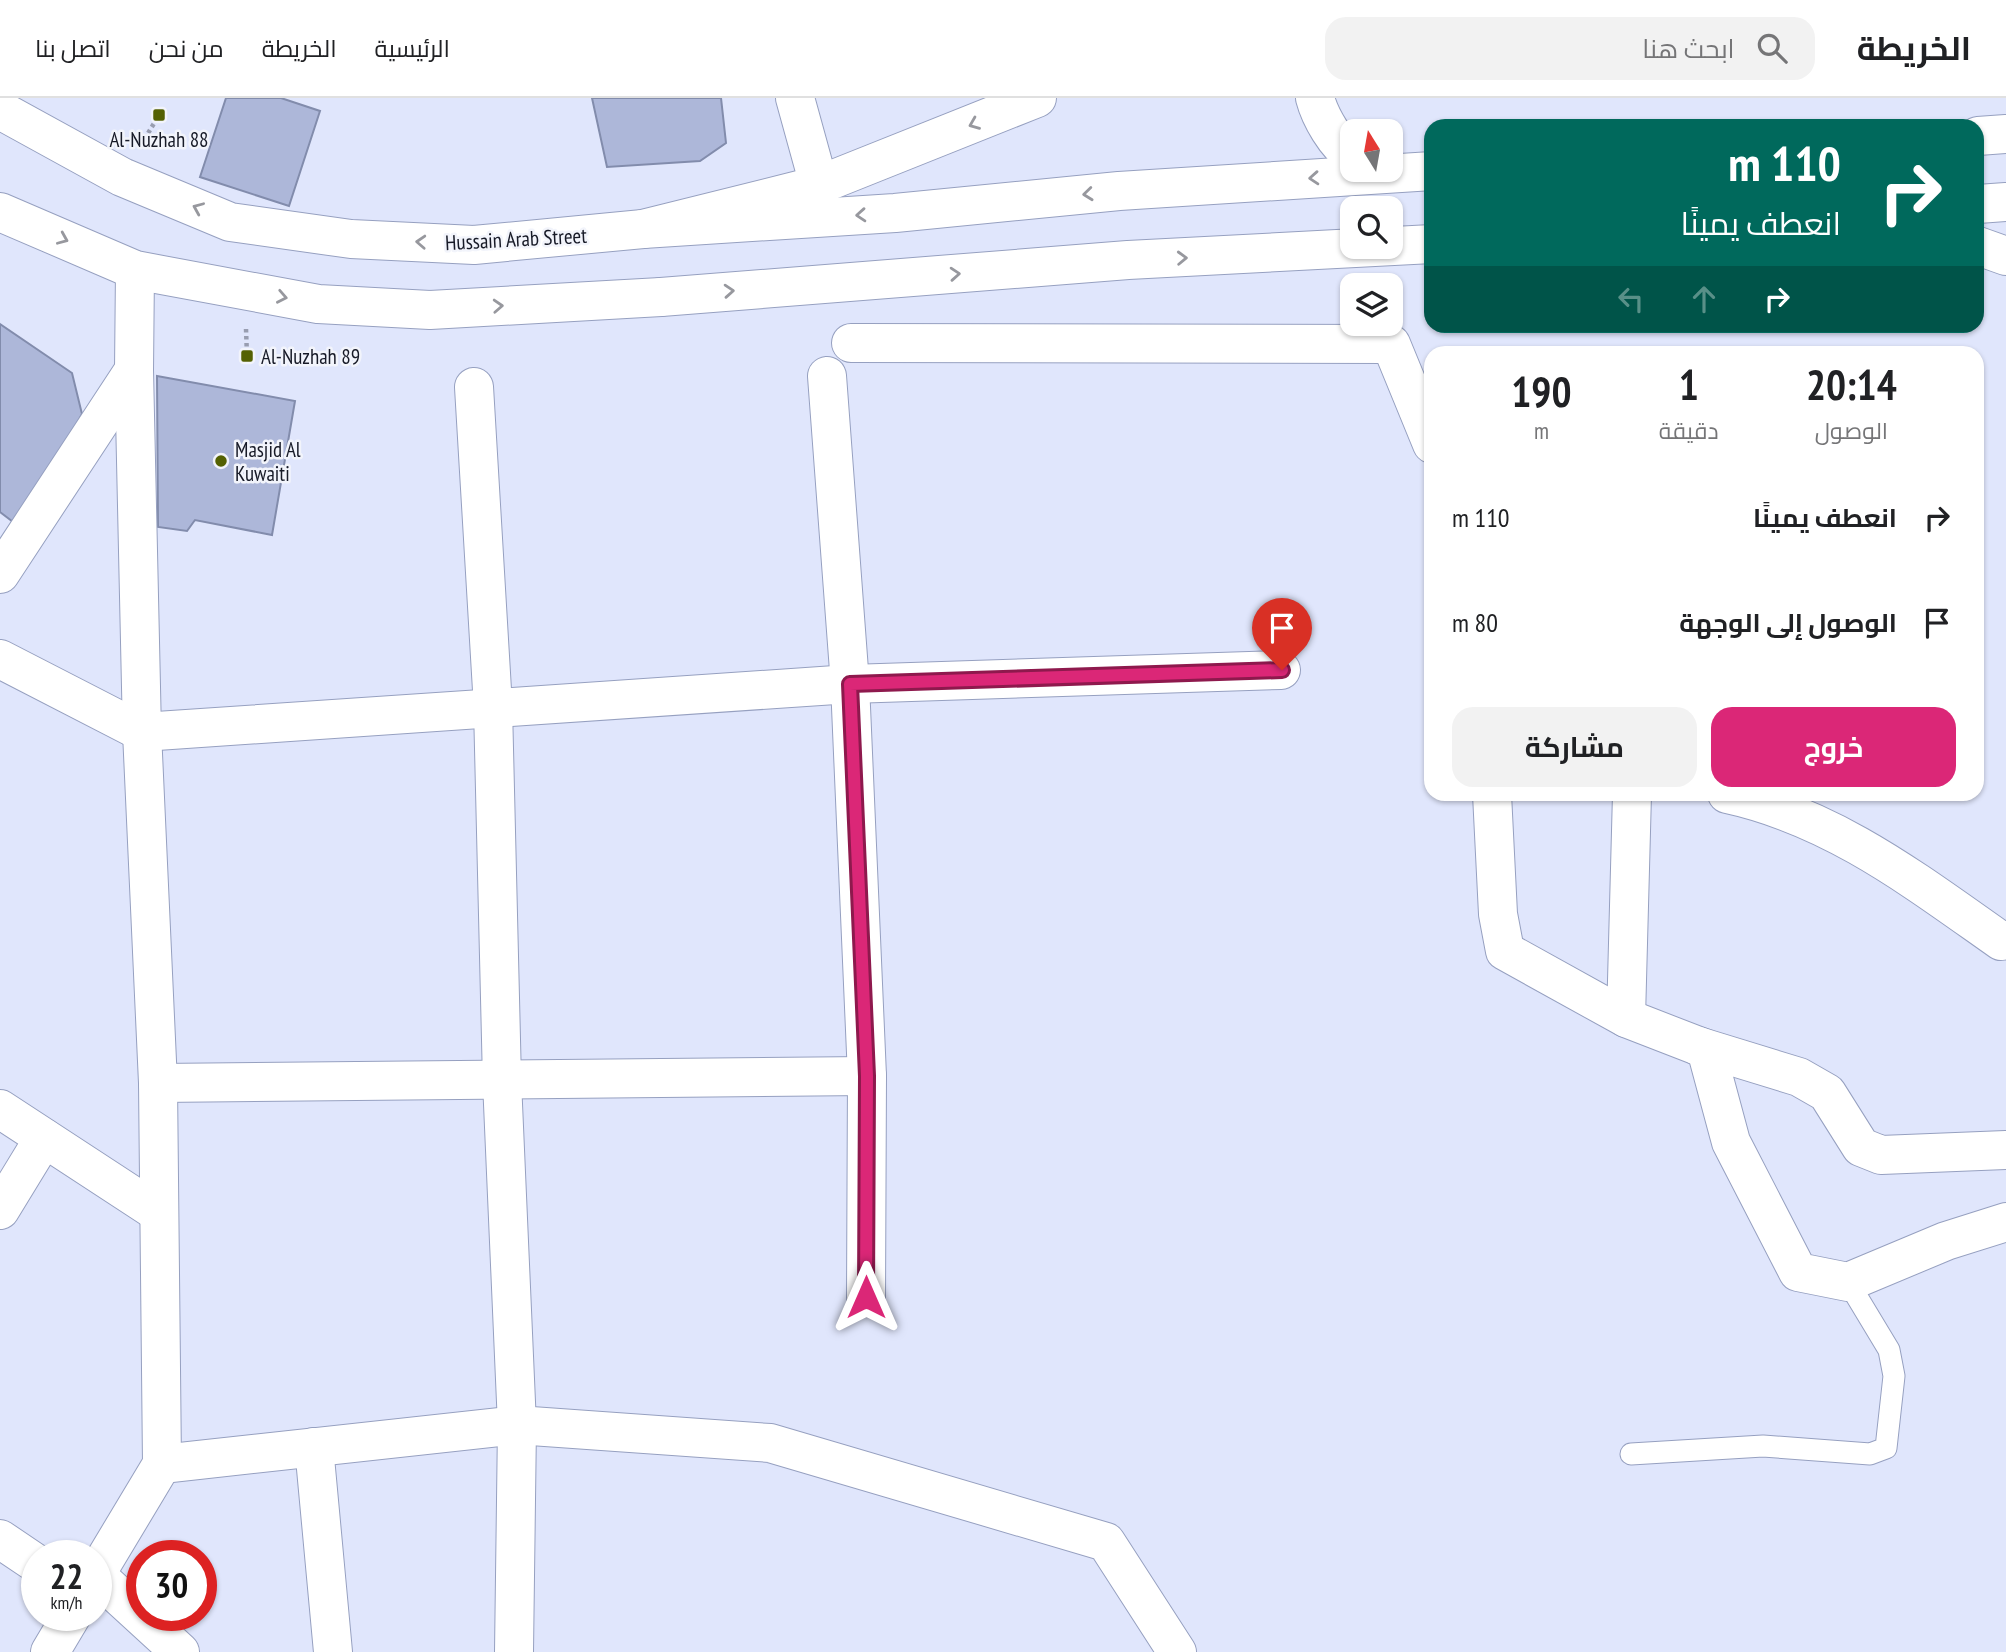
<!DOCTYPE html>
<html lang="ar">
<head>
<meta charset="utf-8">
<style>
	body { margin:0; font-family:"PT Sans Narrow",Cairo,sans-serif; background:#f2f2f2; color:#202124; direction:rtl; height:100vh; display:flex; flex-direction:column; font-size:26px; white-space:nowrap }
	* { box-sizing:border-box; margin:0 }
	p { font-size:23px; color:#757577 }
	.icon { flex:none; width:38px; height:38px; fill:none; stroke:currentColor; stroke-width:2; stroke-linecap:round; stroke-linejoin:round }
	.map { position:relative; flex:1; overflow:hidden; direction:ltr }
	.sheet { position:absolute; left:1424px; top:248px; width:560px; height:455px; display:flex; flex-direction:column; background:#fff; border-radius:21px; box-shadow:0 2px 5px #0004; direction:rtl }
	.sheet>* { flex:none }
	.top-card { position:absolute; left:1424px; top:21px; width:560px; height:214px; border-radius:21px; box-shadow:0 2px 5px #0004; direction:rtl; background:#00695c; color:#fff; overflow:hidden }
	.needle { width:46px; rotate:349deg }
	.tools { position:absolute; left:1340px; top:21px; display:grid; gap:14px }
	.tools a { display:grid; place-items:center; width:63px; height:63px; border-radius:14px; background:#fff; box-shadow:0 2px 5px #0004; font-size:35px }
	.speed { position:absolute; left:21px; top:1442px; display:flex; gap:14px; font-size:35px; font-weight:700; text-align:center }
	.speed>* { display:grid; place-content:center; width:91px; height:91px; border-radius:50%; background:#fff; box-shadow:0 2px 5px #0004; line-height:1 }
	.speed small { font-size:18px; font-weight:400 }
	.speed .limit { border:10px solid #d22; background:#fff; color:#111 }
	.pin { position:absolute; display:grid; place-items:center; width:60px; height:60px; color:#fff; margin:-72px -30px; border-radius:50% 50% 50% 0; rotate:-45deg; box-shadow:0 0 7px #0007 }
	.pin .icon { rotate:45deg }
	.me { position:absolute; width:77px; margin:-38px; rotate:0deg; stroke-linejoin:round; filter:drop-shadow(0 0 5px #0008) }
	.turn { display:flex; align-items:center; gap:24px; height:147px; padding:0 28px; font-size:32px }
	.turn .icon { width:91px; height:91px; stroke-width:2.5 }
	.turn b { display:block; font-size:49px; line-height:60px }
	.lanes { display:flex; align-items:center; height:66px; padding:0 28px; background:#0003; justify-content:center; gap:35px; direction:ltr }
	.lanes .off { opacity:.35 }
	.eta { display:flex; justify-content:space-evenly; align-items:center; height:119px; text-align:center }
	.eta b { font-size:42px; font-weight:700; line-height:49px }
	.action { display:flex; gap:14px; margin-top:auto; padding:14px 28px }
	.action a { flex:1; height:80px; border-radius:21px; background:#db2777; color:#fff; font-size:28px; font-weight:700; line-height:80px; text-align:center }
	.action a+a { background:#f2f2f2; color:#202124 }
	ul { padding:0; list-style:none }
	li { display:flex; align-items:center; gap:21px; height:105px; padding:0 28px }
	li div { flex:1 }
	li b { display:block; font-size:26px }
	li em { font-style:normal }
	header { display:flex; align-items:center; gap:42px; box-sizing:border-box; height:98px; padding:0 35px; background:#fff; border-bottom:2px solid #e0e0e0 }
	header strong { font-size:33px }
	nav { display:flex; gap:38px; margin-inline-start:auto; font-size:24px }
	.search { width:490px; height:63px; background:#f2f2f2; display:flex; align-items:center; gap:18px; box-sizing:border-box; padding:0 24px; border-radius:21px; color:#757577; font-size:26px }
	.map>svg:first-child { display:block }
	.building { fill:#adb7d9; stroke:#828cac; stroke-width:2 }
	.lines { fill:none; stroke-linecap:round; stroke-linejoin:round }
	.lane-casing { stroke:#96a0c0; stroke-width:23 }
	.street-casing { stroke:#96a0c0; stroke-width:40 }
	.primary-casing { stroke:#96a0c0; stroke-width:40 }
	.highway-casing { stroke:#96a0c0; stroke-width:40 }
	.path { stroke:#989db0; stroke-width:4.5; stroke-dasharray:3.5 3.5; stroke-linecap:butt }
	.lane { stroke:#fff; stroke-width:21 }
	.street { stroke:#fff; stroke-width:38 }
	.primary { stroke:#fff; stroke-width:38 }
	.highway { stroke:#fff; stroke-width:38 }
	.oneway { stroke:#97989e }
	.route-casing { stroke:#8e194d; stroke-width:18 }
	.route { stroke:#db2777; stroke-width:12 }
	.poi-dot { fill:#546103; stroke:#f2f4fb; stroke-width:2.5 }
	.labels { text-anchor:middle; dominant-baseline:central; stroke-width:5; stroke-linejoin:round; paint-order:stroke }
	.poi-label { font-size:21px; fill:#171a27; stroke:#f2f4fb; text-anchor:start }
	.street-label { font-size:21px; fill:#171a27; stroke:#f2f4fb }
</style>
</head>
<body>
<header>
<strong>الخريطة</strong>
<div class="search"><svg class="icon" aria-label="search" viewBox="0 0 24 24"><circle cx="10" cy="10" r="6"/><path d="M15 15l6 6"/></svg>ابحث هنا</div>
<nav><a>الرئيسية</a><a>الخريطة</a><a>من نحن</a><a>اتصل بنا</a></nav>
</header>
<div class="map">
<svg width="2006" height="1554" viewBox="0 0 2006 1554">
	<rect width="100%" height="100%" fill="#e0e6fc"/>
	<g class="building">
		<path d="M226,0h55l39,13 -31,95 -89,-29z"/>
		<path d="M592,0h129l5,45 -26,18 -93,6z"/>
		<path d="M0,226l72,49 10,41 -61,114 -21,-16z"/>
		<path d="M157,278l138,25 -23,134 -77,-15 -8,11 -29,-4z"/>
	</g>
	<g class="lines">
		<g class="lane-casing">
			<path id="lane" d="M1631,1356l132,-8 107,8 16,-6 8,-72 -5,-26 -41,-68"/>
		</g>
		<g class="street-casing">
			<g id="street">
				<path d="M795,0l24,87"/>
				<path d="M851,245l540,1 41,100"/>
				<path d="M827,278l23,308 17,392 -1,221"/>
				<path d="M474,289l19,320 9,374 15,344 -3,227"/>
				<path d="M0,476l134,-204"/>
				<path d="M0,561l142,73 708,-48 431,-14"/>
				<path d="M1492,696l6,120 7,37 121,67 80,31 25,93 67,130 50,10 98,-41 60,-19"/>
				<path d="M1727,696c106,23 187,86 274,147l5,-1"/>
				<path d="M1626,920l6,-224"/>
				<path d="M1698,948l101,31 28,16 34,54 20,8 125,-5"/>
				<path d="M158,985l709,-7"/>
				<path d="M0,1011l159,104"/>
				<path d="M0,1112l44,-72"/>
				<path d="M314,1349l19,205"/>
				<path d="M162,1366l355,-39 253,18 336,99 71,110"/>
				<path d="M0,1441l37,25"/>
				<path d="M96,1476l66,-110 -4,-381 -16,-351 -8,-362 1,-100"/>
				<path d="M96,1477l84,77"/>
				<path d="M50,1554l22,-37"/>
			</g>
		</g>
		<g class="primary-casing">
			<g id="primary">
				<path d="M1315,0c5,19 21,47 38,58"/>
				<path d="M0,12l122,67 108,45 121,17 123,6 169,-16 176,-44 218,-87"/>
				<path d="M0,114l135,58 183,34 112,6 231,-13"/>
				<path d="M1978,148l28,10"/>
			</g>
		</g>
		<g class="highway-casing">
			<g id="highway">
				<path d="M1978,38l28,-2"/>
				<path d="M1978,106l28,-2"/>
				<path d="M643,131l252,-16 224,-22 313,-20"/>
				<path d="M661,199l467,-37 304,-16"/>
			</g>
		</g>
		<g class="path">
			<path d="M141,47l18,-30"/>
			<path d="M246,231l1,27"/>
		</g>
		<use href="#lane" class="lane"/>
		<use href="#street" class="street"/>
		<use href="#primary" class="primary"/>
		<use href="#highway" class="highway"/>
	</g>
	<defs><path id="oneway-chevron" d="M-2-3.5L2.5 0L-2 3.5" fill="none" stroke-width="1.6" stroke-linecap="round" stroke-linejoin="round" transform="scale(1.75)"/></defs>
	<g class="oneway">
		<use href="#oneway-chevron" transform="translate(974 26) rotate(158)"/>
		<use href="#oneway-chevron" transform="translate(1314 80) rotate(176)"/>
		<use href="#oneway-chevron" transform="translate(1088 96) rotate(174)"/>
		<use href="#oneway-chevron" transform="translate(198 110) rotate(-157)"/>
		<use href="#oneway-chevron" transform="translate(861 117) rotate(176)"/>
		<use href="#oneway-chevron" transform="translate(63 141) rotate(23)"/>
		<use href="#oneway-chevron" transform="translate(421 144) rotate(-177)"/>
		<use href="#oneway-chevron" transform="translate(1182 160) rotate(-2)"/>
		<use href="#oneway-chevron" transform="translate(955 176) rotate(-4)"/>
		<use href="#oneway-chevron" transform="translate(729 193) rotate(-4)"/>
		<use href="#oneway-chevron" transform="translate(282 199) rotate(11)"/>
		<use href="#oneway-chevron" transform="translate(498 208) rotate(-3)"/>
	</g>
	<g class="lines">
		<g class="route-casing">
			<path id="route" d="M866,1199l1,-221 -17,-392 432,-14"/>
		</g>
		<use href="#route" class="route"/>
	</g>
	<g class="poi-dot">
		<rect x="152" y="10" width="14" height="14" rx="3.5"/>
		<rect x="240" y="251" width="14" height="14" rx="3.5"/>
		<circle cx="221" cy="363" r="7"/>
	</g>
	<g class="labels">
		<g class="poi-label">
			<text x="159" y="41" text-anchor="middle">Al-Nuzhah 88</text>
			<text x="261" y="258">Al-Nuzhah 89</text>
			<text x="235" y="351">Masjid Al<tspan x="235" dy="24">Kuwaiti</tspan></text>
		</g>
		<g class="street-label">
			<text transform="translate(516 141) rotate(-3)">Hussain Arab Street</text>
		</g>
	</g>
</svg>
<div class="tools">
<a><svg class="needle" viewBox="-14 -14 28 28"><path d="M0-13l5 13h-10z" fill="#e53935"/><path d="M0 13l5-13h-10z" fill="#757577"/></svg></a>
<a><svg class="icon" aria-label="search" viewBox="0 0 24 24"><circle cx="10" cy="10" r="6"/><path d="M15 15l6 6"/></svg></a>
<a><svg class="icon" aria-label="layers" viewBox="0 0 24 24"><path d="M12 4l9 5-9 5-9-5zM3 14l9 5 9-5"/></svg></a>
</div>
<div class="speed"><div>22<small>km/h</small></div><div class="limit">30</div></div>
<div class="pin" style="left:1282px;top:572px;background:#d93025"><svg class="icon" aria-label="arrive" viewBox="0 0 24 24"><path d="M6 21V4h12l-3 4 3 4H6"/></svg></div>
<svg class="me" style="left:866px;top:1199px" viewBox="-20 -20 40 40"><path d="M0-17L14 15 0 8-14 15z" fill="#db2777" stroke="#fff" stroke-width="4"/></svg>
<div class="top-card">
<div class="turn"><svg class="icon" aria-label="right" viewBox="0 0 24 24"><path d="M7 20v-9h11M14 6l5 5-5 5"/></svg><div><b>110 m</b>انعطف يمينًا</div></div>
<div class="lanes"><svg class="icon off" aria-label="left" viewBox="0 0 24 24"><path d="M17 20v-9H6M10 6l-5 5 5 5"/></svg><svg class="icon off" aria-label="ahead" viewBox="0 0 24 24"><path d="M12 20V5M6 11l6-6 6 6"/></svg><svg class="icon" aria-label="right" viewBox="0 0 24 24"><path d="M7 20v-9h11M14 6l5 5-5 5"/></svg></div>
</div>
<section class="sheet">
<div class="eta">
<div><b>20:14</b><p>الوصول</p></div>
<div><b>1</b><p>دقيقة</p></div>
<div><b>190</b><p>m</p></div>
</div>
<ul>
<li><svg class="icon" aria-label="right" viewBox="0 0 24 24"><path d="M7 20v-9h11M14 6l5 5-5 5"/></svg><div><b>انعطف يمينًا</b></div><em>110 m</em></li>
<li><svg class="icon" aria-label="arrive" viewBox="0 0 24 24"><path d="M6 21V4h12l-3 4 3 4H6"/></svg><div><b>الوصول إلى الوجهة</b></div><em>80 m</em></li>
</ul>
<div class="action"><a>خروج</a><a>مشاركة</a></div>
</section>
</div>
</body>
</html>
